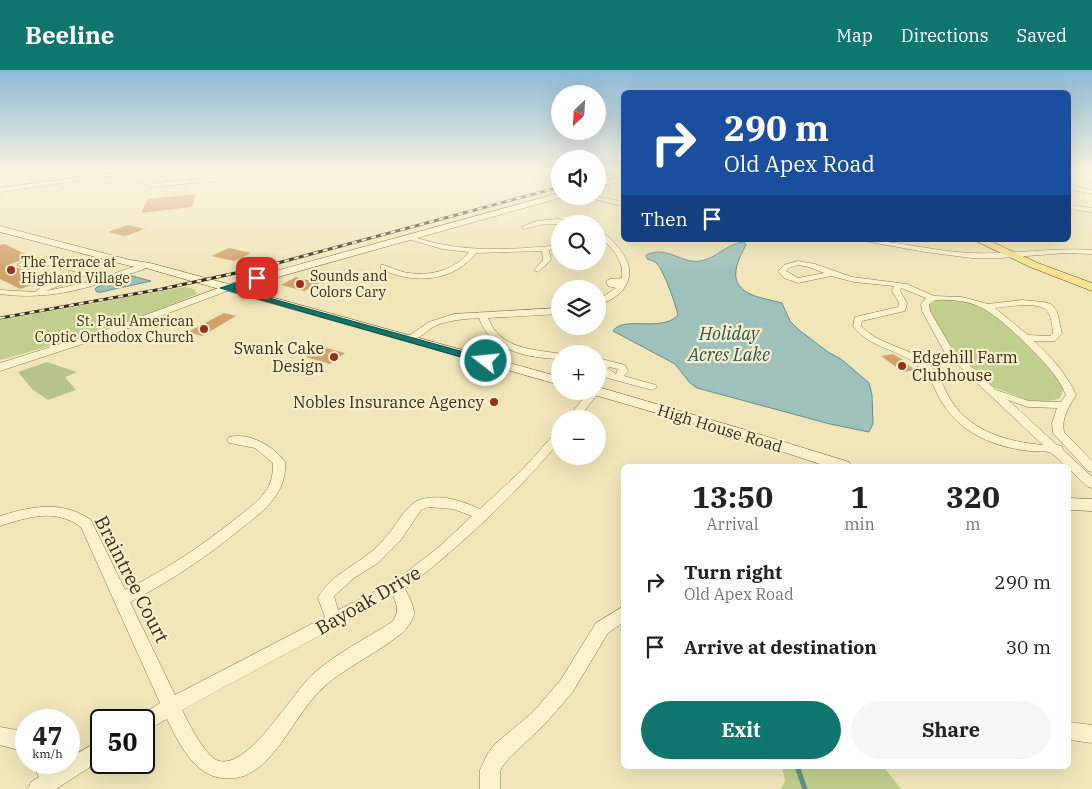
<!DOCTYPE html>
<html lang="en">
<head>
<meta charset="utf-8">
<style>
	body { margin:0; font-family:"IBM Plex Serif",serif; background:#f6f6f6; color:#222; height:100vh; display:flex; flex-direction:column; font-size:19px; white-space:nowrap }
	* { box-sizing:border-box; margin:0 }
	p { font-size:16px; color:#767676 }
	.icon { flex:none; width:28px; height:28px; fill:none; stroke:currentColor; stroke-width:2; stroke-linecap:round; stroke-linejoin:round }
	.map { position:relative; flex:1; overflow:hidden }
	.sheet { position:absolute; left:621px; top:394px; width:450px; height:305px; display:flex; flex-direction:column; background:#fff; border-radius:8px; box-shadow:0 5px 20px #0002 }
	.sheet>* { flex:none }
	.banner { position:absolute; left:621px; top:20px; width:450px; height:152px; border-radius:8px; box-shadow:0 5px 20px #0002; background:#1a4fa0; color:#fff; overflow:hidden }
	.needle { width:32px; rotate:205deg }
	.buttons { position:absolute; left:551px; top:15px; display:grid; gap:10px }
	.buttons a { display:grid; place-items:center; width:55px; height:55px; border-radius:50%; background:#fff; box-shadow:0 5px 20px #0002; font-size:25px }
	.speed { position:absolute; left:15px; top:639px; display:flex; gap:10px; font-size:25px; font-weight:700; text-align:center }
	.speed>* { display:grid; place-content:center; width:65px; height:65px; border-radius:50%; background:#fff; box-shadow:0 5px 20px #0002; line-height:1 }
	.speed small { font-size:12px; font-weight:400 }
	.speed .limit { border:2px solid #111; border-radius:8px; background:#fff; color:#111 }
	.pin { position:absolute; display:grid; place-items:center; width:42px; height:42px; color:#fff; margin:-21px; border-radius:10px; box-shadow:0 2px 8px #0006 }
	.me { position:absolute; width:55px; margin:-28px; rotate:286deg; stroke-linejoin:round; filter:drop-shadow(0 0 4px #0008) }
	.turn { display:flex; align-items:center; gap:18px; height:105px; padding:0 20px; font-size:22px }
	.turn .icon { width:65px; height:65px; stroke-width:2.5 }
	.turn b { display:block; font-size:35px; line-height:42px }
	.then { display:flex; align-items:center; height:48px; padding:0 20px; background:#0003; gap:10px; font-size:19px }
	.eta { display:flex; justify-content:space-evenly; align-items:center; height:85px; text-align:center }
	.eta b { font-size:30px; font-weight:700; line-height:35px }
	.primary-button { display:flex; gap:10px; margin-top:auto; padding:10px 20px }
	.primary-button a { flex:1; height:58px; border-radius:30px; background:#0f766e; color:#fff; font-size:20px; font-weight:700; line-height:58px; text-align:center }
	.primary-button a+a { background:#f6f6f6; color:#222 }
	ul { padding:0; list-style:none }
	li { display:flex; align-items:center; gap:15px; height:65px; padding:0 20px }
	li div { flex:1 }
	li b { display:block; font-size:19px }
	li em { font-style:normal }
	header { display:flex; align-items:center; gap:30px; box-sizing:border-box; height:70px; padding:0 25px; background:#0f766e; color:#fff }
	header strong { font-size:24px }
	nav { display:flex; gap:28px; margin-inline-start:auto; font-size:18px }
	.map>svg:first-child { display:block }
	.green { fill:#c1cf8e }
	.cemetery { fill:#b7c38e }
	.water { fill:#9fc1bb; stroke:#668f89 }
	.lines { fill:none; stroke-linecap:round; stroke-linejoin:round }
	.stream { stroke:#668f89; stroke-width:5 }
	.building { fill:#d3a26c }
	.minor-casing { stroke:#897553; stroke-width:1 }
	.tertiary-casing { stroke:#897553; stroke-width:1 }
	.secondary-casing { stroke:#6a5637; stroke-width:1 }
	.primary-casing { stroke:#564228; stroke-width:1 }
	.minor { fill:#fcf3cd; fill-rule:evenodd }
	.tertiary { fill:#fcf3cd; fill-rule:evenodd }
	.secondary { fill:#fcf3cd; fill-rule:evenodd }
	.primary { fill:#f9e38d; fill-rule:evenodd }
	.rail-casing { stroke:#372b19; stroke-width:3 }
	.rail { stroke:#f8f0ca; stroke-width:2; stroke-dasharray:5; stroke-linecap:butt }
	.route { fill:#0f766e; stroke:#0a4d48 }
	.poi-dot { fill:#9d2b1e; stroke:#f8f0ca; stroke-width:2 }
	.labels { text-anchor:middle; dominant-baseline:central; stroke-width:4.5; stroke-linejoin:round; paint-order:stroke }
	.far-poi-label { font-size:14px; fill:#372b19; stroke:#f8f0ca; text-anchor:start }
	.poi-label { font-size:16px; fill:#372b19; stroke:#f8f0ca; text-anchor:end }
	.street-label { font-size:16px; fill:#372b19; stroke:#f8f0ca }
	.water-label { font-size:18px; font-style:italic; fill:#275658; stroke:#f8f0ca }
	.near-street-label { font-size:19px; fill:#372b19; stroke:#f8f0ca }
</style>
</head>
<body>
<header>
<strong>Beeline</strong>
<nav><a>Map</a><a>Directions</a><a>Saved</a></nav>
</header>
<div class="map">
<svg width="1092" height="719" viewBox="0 0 1092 719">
	<rect width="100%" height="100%" fill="#f1e6ba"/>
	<g class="green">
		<path d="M185,217l9,2 3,5c-64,27 -130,48 -197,66v-40z"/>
		<path d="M940,229c16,0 35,2 49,11 15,11 72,62 74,79 0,4 -2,7 -4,10l-17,3 -11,-1 -41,-15 -34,-31 -27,-44 -1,-8z"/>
		<path d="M782,696h101l18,23h-120l4,-8z"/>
	</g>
	<path class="cemetery" d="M47,292l30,10 -12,5 11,13 -28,10 -16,-11 -14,-17z"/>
	<g class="water">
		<path d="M744,172l2,2c-3,8 -9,17 -10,26 -4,26 29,28 46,33l8,18 9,9 29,22 13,7 28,24 3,12 1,29 -4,8 -39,-8 -133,-36 -7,-5 -15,-19 -62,-33c10,-16 49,2 65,-16 -2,-10 -14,-44 -21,-51 -2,-3 -7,-4 -10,-5l-1,-4c22,-10 35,9 54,6 16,-2 27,-18 44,-19z"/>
		<path d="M132,206l19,5 -50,11h-4l-2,-3 2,-2z"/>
	</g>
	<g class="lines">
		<path class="stream" d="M797,696l8,23"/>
	</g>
	<g class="building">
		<path d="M196,124l-4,13 -51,6 7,-14z"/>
		<path d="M128,155l17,4 -20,7 -17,-4z"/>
		<path d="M5,174l26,13 -21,7 34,17 -24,8 -20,-10v-34z"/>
		<path d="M229,178l22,5 -17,8 -23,-5z"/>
		<path d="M296,207l23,6 -15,8 -23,-6z"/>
		<path d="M224,243l12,3 -34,20 -14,-4z"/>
		<path d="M322,277l8,2 15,4 -15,11 -24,-7z"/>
		<path d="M893,284l10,6h-1l13,10 -12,2 -22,-16z"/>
	</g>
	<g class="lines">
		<g class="minor-casing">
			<g id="minor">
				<path d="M143,101l3,10 8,2 65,-5 3,2 -68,7 -12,-4 -4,-11z"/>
				<path d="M1069,115l23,5v4l-23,-5z"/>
				<path d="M581,126h13l30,6v4z"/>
				<path d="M1069,135l23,3v4l-23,-3z"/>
				<path d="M558,149l23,5h-37l-20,5 -3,-2 16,-6z"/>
				<path d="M598,160c7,3 13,9 18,15 24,25 14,50 -18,60v-5l18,-12 -8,-2 -2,-5 4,-2 12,-1c2,-19 -11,-31 -24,-43z"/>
				<path d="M407,165c11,3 22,7 33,9 39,8 81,5 120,1v4l-11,1 2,10 -13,12 -4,-2 9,-10 -1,-9 -66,2c-23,29 -62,32 -95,16v-4h3c6,2 12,5 19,7 24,5 50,0 66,-20l-27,-3 -37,-11v-2z"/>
				<path d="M859,170c38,0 76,12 114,13 40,2 79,-6 119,-3v4l-26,-1 -65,5h-29l-47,-6z"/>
				<path d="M36,188l20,3 35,12 -45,18 44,-9 54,-19 7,2c-8,6 -20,8 -29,11 -41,15 -79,24 -122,18v-4l35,2 9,-7 36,-12 -28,-8 -24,4 -11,-4 8,-5z"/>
				<path d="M798,191l17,3 37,13 55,7 27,12 28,1 26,7 34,-4 22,2 7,2 6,7 5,23 -7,7h-21c17,16 33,33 42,54 -7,12 -15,23 -12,37l28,29v11l-4,-1 -35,-38 -1,-10 5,-15 -29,-1 -20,-7 49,45 5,1 1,4 29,27v11l-4,-1 -19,-18v-3h-4c-4,-4 -9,-10 -14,-13 -5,-3 -16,-1 -22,-2 -18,-2 -36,-7 -51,-15 -16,-8 -29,-21 -38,-37 -6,-11 -10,-24 -20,-32 -20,-18 -50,-18 -67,-41l2,-9 43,-10 1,-4 -7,-12 2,-5 -40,-4 -23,-6 -33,7 -14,-5 -6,-7 6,-6zM798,195l11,2 15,6 -26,5 -12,-7 3,-3zM901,218l25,10 -5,6 1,7 23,42 98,92c-34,-3 -71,-13 -91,-43 -9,-14 -13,-31 -27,-41 -20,-15 -46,-16 -64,-35l1,-5 43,-10 2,-8 -7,-12zM935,230c16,-1 36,1 49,9 14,8 26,20 36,29 17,17 36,33 46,57l-5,7 -32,-1 -33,-11 -44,-41 -22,-38 -1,-7zM1022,235c25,0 29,4 31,28l-3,3 -22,-1 -33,-27z"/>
				<path d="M560,238v6l-72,4c12,32 46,31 74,36h-2v5c-31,-1 -69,-7 -81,-41 -15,1 -28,2 -42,7 -10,4 -20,18 -31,16l-2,-2 25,-17 25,-8z"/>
				<path d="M598,288l27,7 3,6 -4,5 32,9 1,2 -5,3 -48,-13 -6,-7v-4l2,-2h-2zM609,297l9,2 -2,5 -9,-6z"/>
				<path d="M599,319l1,2 -22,28h-11l22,-28h9z"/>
				<path d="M560,360v11c-46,55 -98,104 -155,148 4,8 9,16 9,25 -1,6 -7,15 -12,19 -23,19 -52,32 -75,51 -25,21 -38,54 -61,77 -6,7 -14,11 -22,15 -43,13 -62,-26 -77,-57l-23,13v-12h-8l2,-3 22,-14 -79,-176c-26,-19 -53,-10 -81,-1v-10c32,-10 62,-16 91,4l34,70c39,-19 75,-43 109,-70 11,-9 23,-17 31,-28 7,-8 8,-19 8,-29l-18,-15 -26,-5 -2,-3 2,-3c20,-5 45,9 56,25 1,13 -3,26 -11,36 -8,12 -20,20 -31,29 -35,29 -72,54 -113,75l45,93 150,-78 -7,-19c11,-21 31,-29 49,-43 6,-4 12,-10 17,-16 14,-14 22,-39 43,-41 19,-3 37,4 53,11l43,-40 33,-37zM428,437l25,2 19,7 -33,31 -47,36 -54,27 -4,-14 20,-18 24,-15 22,-22 21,-31zM393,526c5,11 6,16 -1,26 -25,16 -57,32 -79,52 -22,20 -63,94 -94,87 -13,-3 -31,-39 -37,-51z"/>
				<path d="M624,536v16l-16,11 -36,60 -28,32 -35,33 -7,9 -2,4v18h-20v-19l8,-17 7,-9 37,-31 28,-32 36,-58z"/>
				<path d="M1069,652l23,3v18l-23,-3z"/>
				<path d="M0,657l17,3 9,4v18l-26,-7z"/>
				<path d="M101,670v20l-45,29h-28l3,-7 8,-5 -7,-15h20l3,5 7,-5h7v-4z"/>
			</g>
		</g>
		<g class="tertiary-casing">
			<g id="tertiary">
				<path d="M126,101h20l-146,21v-4z"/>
				<path d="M224,216l5,3 -2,2 -114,43 -113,37v-8l105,-33z"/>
			</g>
		</g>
		<g class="secondary-casing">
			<g id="secondary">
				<path d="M624,106v4l-26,7v-4z"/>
				<path d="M560,123v3l3,1 -324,91 321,89v8l-332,-94h-8l-1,-2 -73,-21 -16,-2 -130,-34v-6l130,34 20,3 78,21z"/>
				<path d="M598,317l141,41 110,34 2,4h-25l-97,-32 -138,-40 -2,-3h9z"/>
				<path d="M1069,428l23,1v12l-23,-1z"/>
			</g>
		</g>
		<g class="primary-casing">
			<path id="primary" d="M974,170h14l50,23 54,20v8l-62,-24z"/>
		</g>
		<use href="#minor" class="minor"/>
		<use href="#tertiary" class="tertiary"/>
		<use href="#secondary" class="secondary"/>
		<use href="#primary" class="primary"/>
		<g class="rail-casing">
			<g id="rail">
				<path d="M598,107l20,-6"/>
				<path d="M0,248l162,-29 97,-21 301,-81"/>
			</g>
		</g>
		<use href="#rail" class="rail"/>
	</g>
	<linearGradient id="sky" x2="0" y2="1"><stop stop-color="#8bb9d6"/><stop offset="0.5" stop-color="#f9f4e0"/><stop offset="1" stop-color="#f9f4e0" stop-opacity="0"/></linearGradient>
	<rect width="1092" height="202" fill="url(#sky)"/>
	<path class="route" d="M254,207l7,1 -28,10 256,71 2,2 -2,2h-7l-262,-75z"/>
	<g class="poi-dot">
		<circle cx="11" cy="200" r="5"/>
		<circle cx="300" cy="214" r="5"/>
		<circle cx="204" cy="259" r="5"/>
		<circle cx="334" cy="287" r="5"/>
		<circle cx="902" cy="296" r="5"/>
		<circle cx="494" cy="332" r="5"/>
	</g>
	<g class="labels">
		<g class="far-poi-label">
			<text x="21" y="192">The Terrace at<tspan x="21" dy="16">Highland Village</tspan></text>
			<text x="310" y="206">Sounds and<tspan x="310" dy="16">Colors Cary</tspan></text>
			<text x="194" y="251" text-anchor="end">St. Paul American<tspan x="194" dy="16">Coptic Orthodox Church</tspan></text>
		</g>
		<g class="poi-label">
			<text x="324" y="278">Swank Cake<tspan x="324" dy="18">Design</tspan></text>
			<text x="912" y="287" text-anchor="start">Edgehill Farm<tspan x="912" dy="18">Clubhouse</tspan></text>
			<text x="484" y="332">Nobles Insurance Agency</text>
		</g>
		<g class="street-label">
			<text transform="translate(720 358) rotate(17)">High House Road</text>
		</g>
		<g class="water-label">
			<text x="729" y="263">Holiday<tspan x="729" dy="21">Acres Lake</tspan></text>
		</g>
		<g class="near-street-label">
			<text transform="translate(132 509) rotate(63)">Braintree Court</text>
			<text transform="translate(368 530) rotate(-30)">Bayoak Drive</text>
		</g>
	</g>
</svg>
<div class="buttons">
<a><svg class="needle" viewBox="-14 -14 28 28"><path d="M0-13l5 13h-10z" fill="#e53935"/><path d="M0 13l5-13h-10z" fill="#767676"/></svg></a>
<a><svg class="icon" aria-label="sound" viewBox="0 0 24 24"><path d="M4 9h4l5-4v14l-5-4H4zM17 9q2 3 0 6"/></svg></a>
<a><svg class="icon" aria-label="search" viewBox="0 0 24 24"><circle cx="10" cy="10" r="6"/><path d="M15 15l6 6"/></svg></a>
<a><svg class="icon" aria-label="layers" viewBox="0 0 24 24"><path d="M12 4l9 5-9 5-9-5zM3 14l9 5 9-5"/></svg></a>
<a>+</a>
<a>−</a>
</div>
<div class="speed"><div>47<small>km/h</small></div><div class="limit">50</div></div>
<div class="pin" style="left:257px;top:208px;background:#d93025"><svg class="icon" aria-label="arrive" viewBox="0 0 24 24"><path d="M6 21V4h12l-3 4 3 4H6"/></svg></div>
<svg class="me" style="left:486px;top:291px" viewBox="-20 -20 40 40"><circle r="17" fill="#0f766e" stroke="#fff" stroke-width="3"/><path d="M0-11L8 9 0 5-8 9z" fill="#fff"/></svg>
<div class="banner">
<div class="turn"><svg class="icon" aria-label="right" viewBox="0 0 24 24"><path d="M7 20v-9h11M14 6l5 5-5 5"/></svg><div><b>290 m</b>Old Apex Road</div></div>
<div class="then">Then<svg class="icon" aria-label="arrive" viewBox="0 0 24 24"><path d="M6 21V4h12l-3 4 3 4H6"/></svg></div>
</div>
<section class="sheet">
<div class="eta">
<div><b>13:50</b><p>Arrival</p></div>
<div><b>1</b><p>min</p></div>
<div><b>320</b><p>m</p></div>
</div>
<ul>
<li><svg class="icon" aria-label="right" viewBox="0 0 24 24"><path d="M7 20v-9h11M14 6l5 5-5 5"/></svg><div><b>Turn right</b><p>Old Apex Road</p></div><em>290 m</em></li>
<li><svg class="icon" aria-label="arrive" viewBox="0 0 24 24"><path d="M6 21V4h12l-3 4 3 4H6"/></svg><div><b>Arrive at destination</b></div><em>30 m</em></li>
</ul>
<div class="primary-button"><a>Exit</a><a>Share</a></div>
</section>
</div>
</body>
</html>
